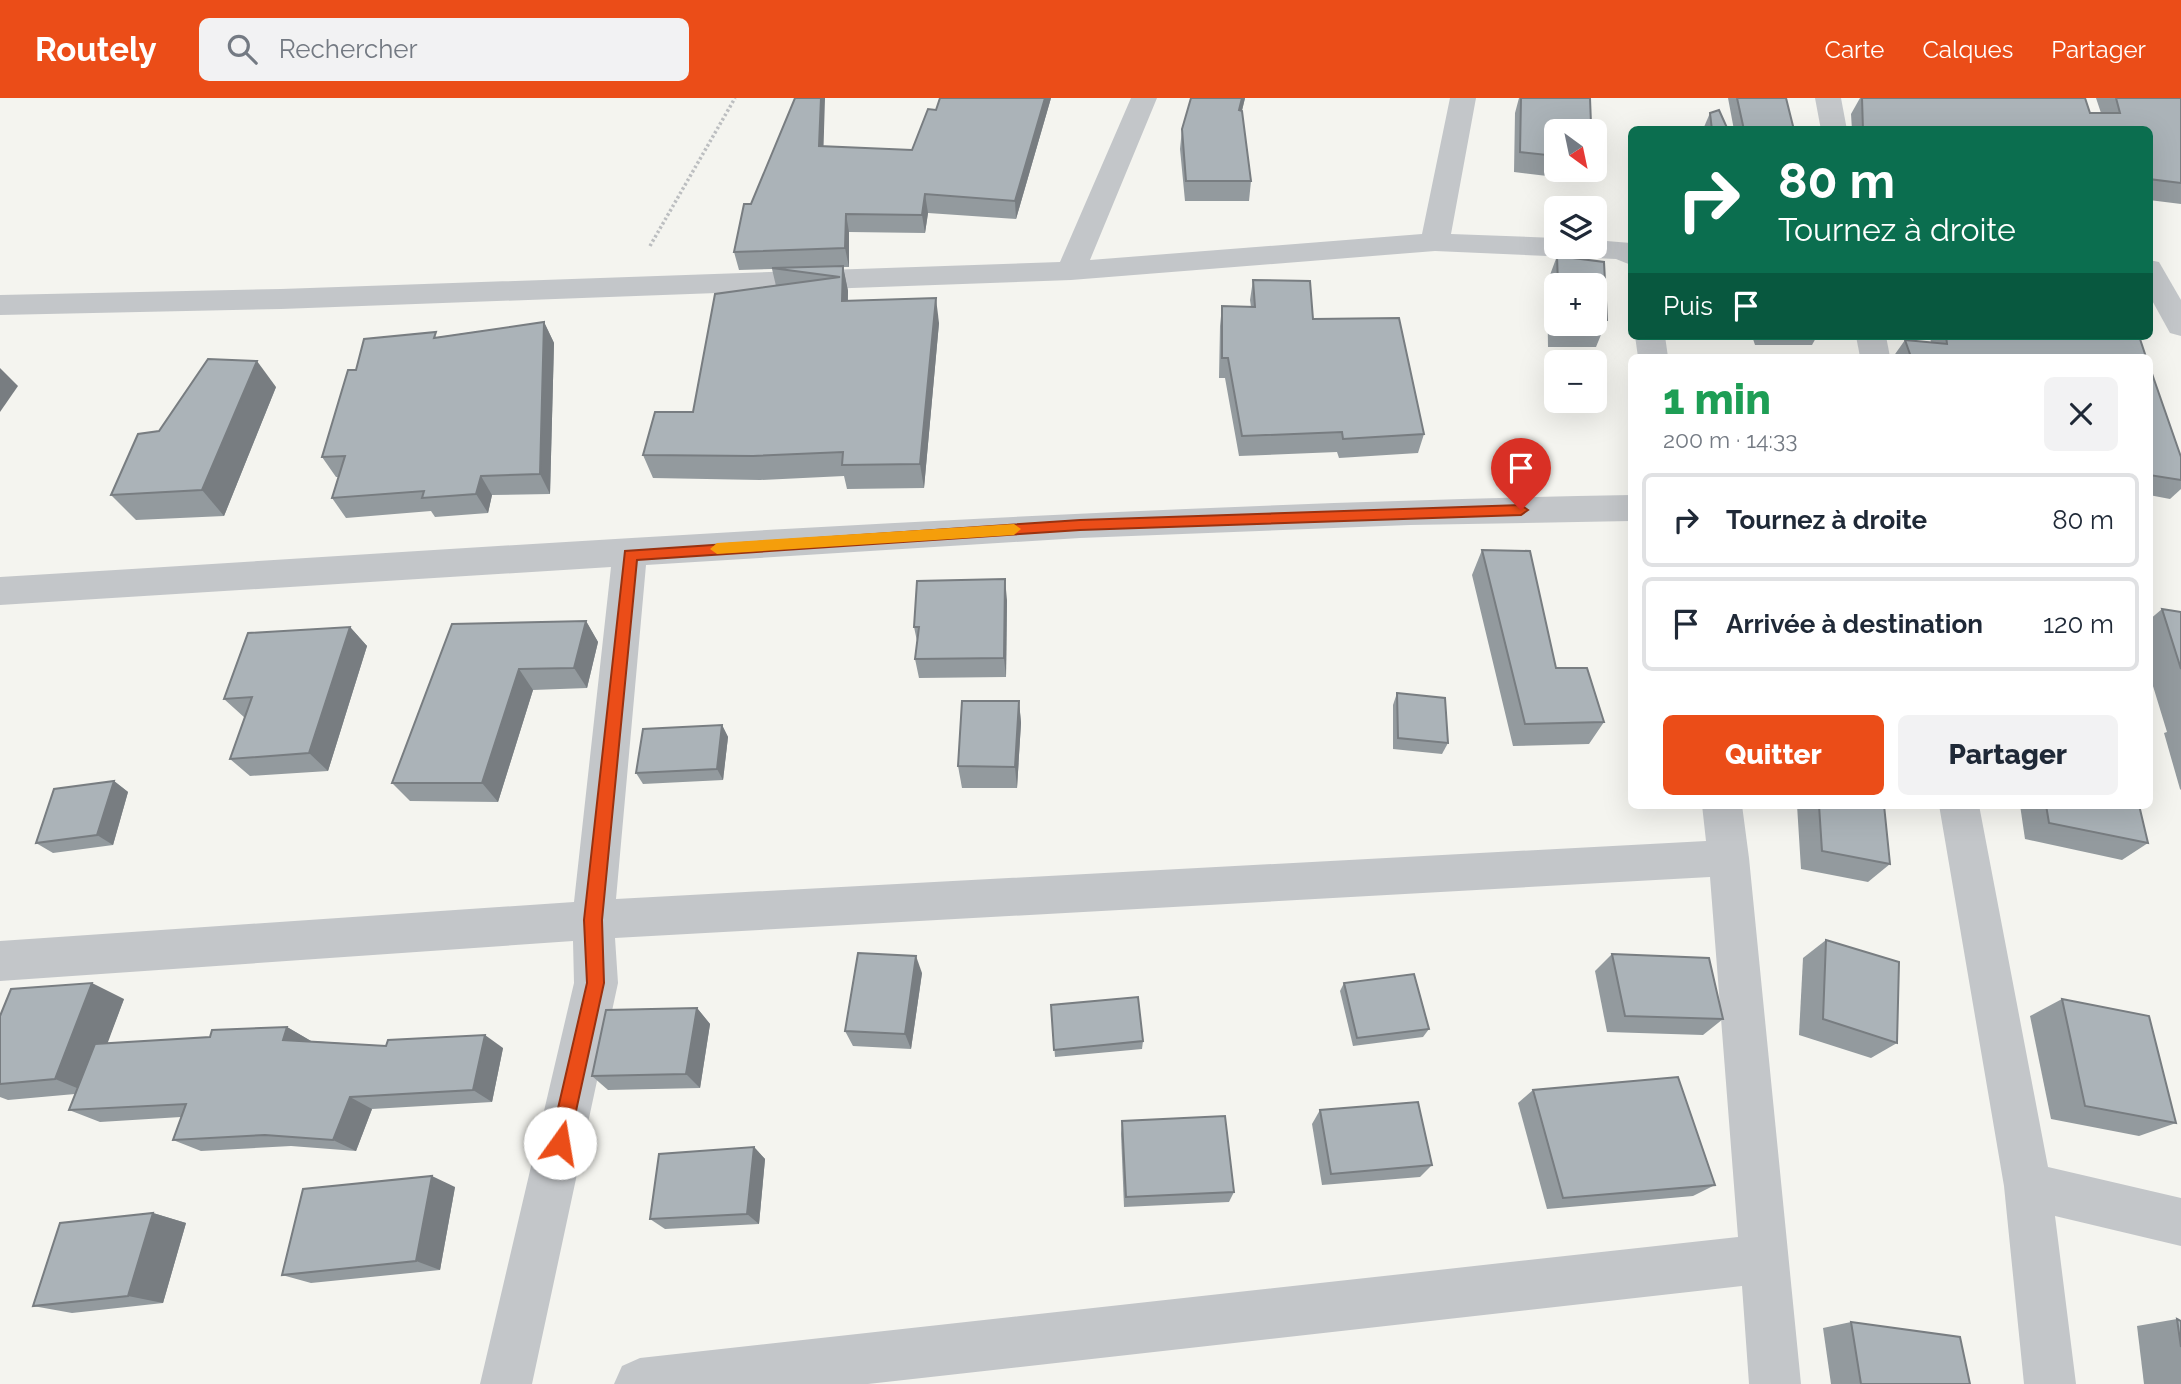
<!DOCTYPE html>
<html lang="fr">
<head>
<meta charset="utf-8">
<style>
	body { margin:0; font-family:Raleway,sans-serif; background:#f2f2f3; color:#1f2937; height:100vh; display:flex; flex-direction:column; font-size:26px; white-space:nowrap }
	* { box-sizing:border-box; margin:0 }
	p { font-size:23px; color:#747a83 }
	.icon { flex:none; width:38px; height:38px; fill:none; stroke:currentColor; stroke-width:2; stroke-linecap:round; stroke-linejoin:round }
	.map { position:relative; flex:1; overflow:hidden }
	.details { position:absolute; left:1628px; top:256px; width:525px; height:455px; display:flex; flex-direction:column; background:#fff; border-radius:10px; box-shadow:0 7px 28px #0002 }
	.details>* { flex:none }
	.hud { position:absolute; left:1628px; top:28px; width:525px; height:214px; border-radius:10px; box-shadow:0 7px 28px #0002; background:#0b6e4f; color:#fff; overflow:hidden }
	.needle { width:46px; rotate:147deg }
	.controls { position:absolute; left:1544px; top:21px; display:grid; gap:14px }
	.controls a { display:grid; place-items:center; width:63px; height:63px; border-radius:10px; background:#fff; box-shadow:0 7px 28px #0002; font-size:35px }
	.pin { position:absolute; display:grid; place-items:center; width:60px; height:60px; color:#fff; margin:-72px -30px; border-radius:50% 50% 50% 0; rotate:-45deg; box-shadow:0 0 7px #0007 }
	.pin .icon { rotate:45deg }
	.me { position:absolute; width:77px; margin:-38px; rotate:13deg; stroke-linejoin:round; filter:drop-shadow(0 0 5px #0008) }
	.turn { display:flex; align-items:center; gap:24px; height:147px; padding:0 35px; font-size:32px }
	.turn .icon { width:91px; height:91px; stroke-width:2.5 }
	.turn b { display:block; font-size:49px; line-height:60px }
	.then { display:flex; align-items:center; height:66px; padding:0 35px; background:#0003; gap:14px; font-size:26px }
	.round { display:grid; place-items:center; flex:none; width:74px; height:74px; border-radius:10px; background:#f2f2f3 }
	.headline { display:flex; align-items:center; justify-content:space-between; height:119px; padding:0 35px }
	h1 { font-size:42px; font-weight:800; line-height:52px; color:#1e9e55 }
	.button { display:flex; gap:14px; margin-top:auto; padding:14px 35px }
	.button a { flex:1; height:80px; border-radius:10px; background:#eb4d18; color:#fff; font-size:28px; font-weight:800; line-height:80px; text-align:center }
	.button a+a { background:#f2f2f3; color:#1f2937 }
	ul { padding:0; list-style:none }
	li { display:flex; align-items:center; gap:21px; height:94px; margin:0 14px 10px; padding:0 21px; border:4px solid #e0e1e3; border-radius:10px }
	li div { flex:1 }
	li b { display:block; font-size:26px }
	li em { font-style:normal }
	header { display:flex; align-items:center; gap:42px; box-sizing:border-box; height:98px; padding:0 35px; background:#eb4d18; color:#fff }
	header strong { font-size:33px }
	nav { display:flex; gap:38px; margin-inline-start:auto; font-size:24px }
	.search { width:490px; height:63px; background:#f2f2f3; display:flex; align-items:center; gap:18px; box-sizing:border-box; padding:0 24px; border-radius:10px; color:#747a83; font-size:26px }
	.map>svg:first-child { display:block }
	.lines { fill:none; stroke-linecap:round; stroke-linejoin:round }
	.path { stroke:#bcbec0; stroke-width:3.5; stroke-dasharray:2.5 2.5; stroke-linecap:butt }
	.street { fill:#c3c6c9; fill-rule:evenodd }
	.wall { fill:#939a9e; fill-rule:evenodd }
	.shaded-wall { fill:#787d81 }
	.building { fill:#abb3b8; stroke:#787d81; stroke-width:2 }
	.route { fill:#eb4d18; stroke:#993210; stroke-width:2 }
	.slow { fill:#f59e0b }
</style>
</head>
<body>
<header>
<strong>Routely</strong>
<div class="search"><svg class="icon" aria-label="search" viewBox="0 0 24 24"><circle cx="10" cy="10" r="6"/><path d="M15 15l6 6"/></svg>Rechercher</div>
<nav><a>Carte</a><a>Calques</a><a>Partager</a></nav>
</header>
<div class="map">
<svg width="2181" height="1286" viewBox="0 0 2181 1286">
	<rect width="100%" height="100%" fill="#f4f4ef"/>
	<g class="lines">
		<path class="path" d="M650,148l85,-148"/>
		<g class="street">
			<path d="M1131,0h26l-67,162 332,-26 28,-136h26l-25,136 105,4v9h38v-7l37,3v22l-15,-6 -181,-8 -364,29 -790,29 -281,6v-20l281,-6 779,-27z"/>
			<path d="M1815,0h26l6,32h-26z"/>
			<path d="M2149,162l10,2 22,38v36l-11,-3 -21,-38z"/>
			<path d="M1635,238h30l3,21h-30z"/>
			<path d="M1856,238h30l4,21h-30z"/>
			<path d="M1631,397v26l-221,4 -330,13 -434,27 -30,334 1090,-58 -4,-36h40l7,53 52,526h-52l-7,-98 -874,98h-254l8,-18 18,-8 1098,-121 -28,-360 -1095,61 3,45 -86,401h-52l94,-401 -1,-42 -573,40v-40l574,-39 37,-335 -611,38v-28c543,-33 1087,-72 1631,-82z"/>
			<path d="M1939,707h40l69,362 133,31v48l-126,-30 21,168h-52l-20,-198z"/>
		</g>
	</g>
	<g class="wall">
		<path d="M1051,0l-35,121 -88,-6 -3,20 -76,-1v35h-6l5,24v9l91,23 -15,165 -77,1 -3,-13 -84,4 -107,-2 -10,-23 50,-43 83,-126 -4,-17 -33,1 -5,-18 17,-48 72,-58 89,4 24,-40z"/>
		<path d="M1191,0h54l-3,13 9,70 -2,20h-64l-5,-52 2,-20z"/>
		<path d="M1519,0h71l1,26 -2,7h-33v39h11l-3,8 -50,-6 1,-59z"/>
		<path d="M1728,0h58l8,32h-60z"/>
		<path d="M1860,0h225l5,15h11l-5,-15h85v106l-32,-4v-70h-297l-1,-16z"/>
		<path d="M1710,15l18,17h-24v-3z"/>
		<path d="M1557,158l47,6 3,58 -11,27h-48l-1,-64zM1556,187h38v39h-38z"/>
		<path d="M1253,182l60,39 111,115 -6,19 -79,5 -2,-6 -98,4 -14,-78h-6l1,-52 2,-20 29,1 -1,-7z"/>
		<path d="M544,224l10,21 -4,151 -58,1 -4,18 -53,4 -4,-6 -85,7 -14,-20 6,-21h-2l-14,-20 34,-87 82,-33z"/>
		<path d="M1752,238h65l-5,9h-57z"/>
		<path d="M1930,238h209l7,21h-253l12,-17 26,3z"/>
		<path d="M2149,267l32,92v32l-11,10 -21,-4z"/>
		<path d="M276,289l-52,129 -88,4 -25,-25 48,-64z"/>
		<path d="M1482,452l74,118 48,54 -15,22 -76,2 -41,-171z"/>
		<path d="M1007,502l-1,77 -87,1 -4,-19 2,-18 -3,-14z"/>
		<path d="M2162,511l19,3v178l-1,-1 -16,-56 3,-1 -18,-59v-53z"/>
		<path d="M586,523l12,21 -11,46 -54,2 -35,112 -88,-1 -18,-18 60,-159z"/>
		<path d="M350,529l17,19 -39,125 -78,5 -20,-17 15,-41 -21,-19z"/>
		<path d="M1397,595l51,50 -6,11 -49,-5v-44z"/>
		<path d="M1019,603l2,22 -4,65h-55l-4,-22z"/>
		<path d="M722,627l6,12 -5,43 -80,4 -7,-11z"/>
		<path d="M114,683l14,11 -15,53 -60,8 -17,-10z"/>
		<path d="M1797,707h87l6,59 -22,18 -67,-13z"/>
		<path d="M2020,707h119l9,38 -26,17 -97,-21z"/>
		<path d="M1826,842l71,103 -26,15 -72,-23 4,-77z"/>
		<path d="M1612,856l111,65 -20,16 -96,-3 -12,-61z"/>
		<path d="M922,875l-11,76 -58,-3 -8,-15z"/>
		<path d="M1344,885l85,46 -6,8 -70,9 -13,-55z"/>
		<path d="M124,901l-17,44 103,-6 77,-10 24,14 75,5 117,2 -11,54 -120,7 -16,42 -65,-5 -90,5 -28,-11 8,-23 -81,5 -31,-12 6,-16 -67,6 -8,-3v-81z"/>
		<path d="M2062,901l114,124 -37,13 -88,-17 -21,-103z"/>
		<path d="M1051,907l92,36 -1,8 -87,8z"/>
		<path d="M697,910l13,16 -10,64 -92,2 -16,-14z"/>
		<path d="M1533,992l182,95 -22,11 -146,13 -29,-106z"/>
		<path d="M1320,1012l112,55 -12,12 -98,8 -10,-61z"/>
		<path d="M1122,1023l112,71 -5,10 -105,5 -3,-73z"/>
		<path d="M754,1049l11,12 -6,65 -94,5 -15,-10z"/>
		<path d="M455,1089l-15,83 -129,13 -29,-8z"/>
		<path d="M153,1115l33,10 -23,80 -91,10 -39,-7z"/>
		<path d="M2177,1221l4,2v63h-37l-7,-58z"/>
		<path d="M1851,1224l119,62h-139l-8,-56z"/>
	</g>
	<g class="shaded-wall">
		<path d="M821,0h4l-2,66 -4,-18z"/>
		<path d="M1045,0h6l-35,121 -1,-18z"/>
		<path d="M1242,0h3l-8,32 2,-20z"/>
		<path d="M925,96l3,19 -3,20 -3,-18z"/>
		<path d="M846,116l3,18v35l-4,-19z"/>
		<path d="M843,168l5,25 -1,34 -5,-24z"/>
		<path d="M936,200l3,25 -15,165 -4,-24z"/>
		<path d="M544,224l10,21 -4,151 -10,-20z"/>
		<path d="M257,263l19,26 -52,129 -22,-26z"/>
		<path d="M0,270l18,18 -18,26z"/>
		<path d="M481,378l11,19 -4,18 -12,-19z"/>
		<path d="M1005,481l2,21 -1,77 -2,-19z"/>
		<path d="M586,523l12,21 -11,46 -13,-20z"/>
		<path d="M350,529l17,19 -39,125 -19,-18z"/>
		<path d="M519,571l14,21 -35,112 -16,-19z"/>
		<path d="M1019,603l2,22 -4,65 -2,-21z"/>
		<path d="M722,627l6,12 -5,43 -6,-11z"/>
		<path d="M114,683l14,11 -15,53 -16,-10z"/>
		<path d="M916,858l6,17 -11,76 -6,-15z"/>
		<path d="M92,885l32,16 -35,94 -34,-14z"/>
		<path d="M697,910l13,16 -10,64 -14,-14z"/>
		<path d="M287,929l24,14 -28,-1z"/>
		<path d="M485,937l18,13 -11,54 -19,-12z"/>
		<path d="M350,999l22,12 -16,42 -23,-11z"/>
		<path d="M754,1049l11,12 -6,65 -12,-10z"/>
		<path d="M432,1078l23,11 -15,83 -24,-9z"/>
		<path d="M153,1115l33,10 -23,80 -35,-7z"/>
	</g>
	<g class="building">
		<path d="M795,0h26l-2,48 93,4 16,-41 8,1 4,-12h105l-30,103 -90,-7 -3,21 -76,-1 -1,34 -111,4 10,-48h7z"/>
		<path d="M1191,0h51l-3,12 3,1 9,70h-65l-4,-52z"/>
		<path d="M1521,0h69l1,26 -21,-2v9h-14v25l-36,-4z"/>
		<path d="M1737,0h49l8,32h-50z"/>
		<path d="M1862,0h223l5,15h30l-4,-15h65v85l-32,-4v-49h-286z"/>
		<path d="M1719,12l9,20h-16l-2,-17z"/>
		<path d="M1557,158l47,6 3,58h-13v-35h-36z"/>
		<path d="M843,168l-1,35 94,-3 -16,166 -78,1 1,-13 -90,4 -110,-1 12,-43h38l22,-118 125,-17 -68,-9z"/>
		<path d="M1253,182l57,1 3,38 86,-1 25,116 -81,5 -1,-7 -100,4 -14,-78h-6v-52l33,1z"/>
		<path d="M544,224l-4,152 -59,2 -5,18 -54,4 2,-7 -92,7 13,-42 -23,1 26,-87h8l8,-31 72,-7 -2,6z"/>
		<path d="M1946,238h193l7,21h-235l-6,-17 42,4z"/>
		<path d="M208,261l49,2 -55,129 -91,5 27,-61 21,-3z"/>
		<path d="M2149,267l32,92v23l-32,-5z"/>
		<path d="M1482,452l48,1 26,117h31l17,54 -79,2z"/>
		<path d="M1005,481l-1,79 -89,1 4,-32h-5l3,-46z"/>
		<path d="M2162,511l19,3v57z"/>
		<path d="M586,523l-12,47 -55,1 -37,114h-90l60,-159z"/>
		<path d="M350,529l-41,126 -79,6 22,-62 -28,2 24,-66z"/>
		<path d="M1397,595l48,5 3,45 -50,-5z"/>
		<path d="M962,603h57l-4,66 -57,-1z"/>
		<path d="M722,627l-5,44 -81,4 7,-44z"/>
		<path d="M114,683l-17,54 -61,8 18,-54z"/>
		<path d="M1819,707h65l6,59 -68,-13z"/>
		<path d="M2046,707h93l9,38 -99,-20z"/>
		<path d="M1826,842l73,22 -2,81 -74,-24z"/>
		<path d="M858,855l58,3 -11,78 -60,-3z"/>
		<path d="M1612,856l97,4 14,61 -98,-3z"/>
		<path d="M1414,876l15,55 -72,9 -13,-55z"/>
		<path d="M92,885l-37,96 -55,5v-68l11,-27z"/>
		<path d="M1138,899l5,44 -89,9 -3,-45z"/>
		<path d="M2062,901l87,17 27,107 -91,-17z"/>
		<path d="M697,910l-11,66 -94,2 14,-66z"/>
		<path d="M287,929l-4,13 103,6 2,-6 97,-5 -12,55 -123,7 -17,43 -68,-5 -92,5 13,-36 -117,6 26,-66 115,-7 2,-7z"/>
		<path d="M1678,979l37,108 -152,13 -30,-108z"/>
		<path d="M1418,1004l14,63 -101,9 -11,-64z"/>
		<path d="M1225,1018l9,76 -108,5 -4,-76z"/>
		<path d="M754,1049l-7,67 -97,5 9,-65z"/>
		<path d="M432,1078l-16,85 -134,14 21,-86z"/>
		<path d="M153,1115l-25,83 -95,10 27,-83z"/>
		<path d="M2177,1221l4,2v26z"/>
		<path d="M1851,1224l109,15 10,47h-109z"/>
	</g>
	<path class="route" d="M1521,407l7,5 -7,5 -441,15 -443,30 -35,360 2,63 -35,160 -3,7 -6,3 -7,-3 -3,-7 37,-160 -3,-63 41,-369 455,-31z"/>
	<path class="slow" d="M1014,426l7,5 -7,6 -297,19 -7,-5 7,-6z"/>
</svg>
<div class="controls">
<a><svg class="needle" viewBox="-14 -14 28 28"><path d="M0-13l5 13h-10z" fill="#e53935"/><path d="M0 13l5-13h-10z" fill="#747a83"/></svg></a>
<a><svg class="icon" aria-label="layers" viewBox="0 0 24 24"><path d="M12 4l9 5-9 5-9-5zM3 14l9 5 9-5"/></svg></a>
<a>+</a>
<a>−</a>
</div>
<div class="pin" style="left:1521px;top:412px;background:#d93025"><svg class="icon" aria-label="arrive" viewBox="0 0 24 24"><path d="M6 21V4h12l-3 4 3 4H6"/></svg></div>
<svg class="me" style="left:560px;top:1045px" viewBox="-20 -20 40 40"><circle r="19" fill="#fff"/><path d="M0-13L10 11 0 6-10 11z" fill="#eb4d18"/></svg>
<div class="hud">
<div class="turn"><svg class="icon" aria-label="right" viewBox="0 0 24 24"><path d="M7 20v-9h11M14 6l5 5-5 5"/></svg><div><b>80 m</b>Tournez à droite</div></div>
<div class="then">Puis<svg class="icon" aria-label="arrive" viewBox="0 0 24 24"><path d="M6 21V4h12l-3 4 3 4H6"/></svg></div>
</div>
<section class="details">
<div class="headline"><div><h1>1 min</h1><p>200 m · 14:33</p></div><a class="round"><svg class="icon" aria-label="close" viewBox="0 0 24 24"><path d="M6 6l12 12M18 6L6 18"/></svg></a></div>
<ul>
<li><svg class="icon" aria-label="right" viewBox="0 0 24 24"><path d="M7 20v-9h11M14 6l5 5-5 5"/></svg><div><b>Tournez à droite</b></div><em>80 m</em></li>
<li><svg class="icon" aria-label="arrive" viewBox="0 0 24 24"><path d="M6 21V4h12l-3 4 3 4H6"/></svg><div><b>Arrivée à destination</b></div><em>120 m</em></li>
</ul>
<div class="button"><a>Quitter</a><a>Partager</a></div>
</section>
</div>
</body>
</html>
